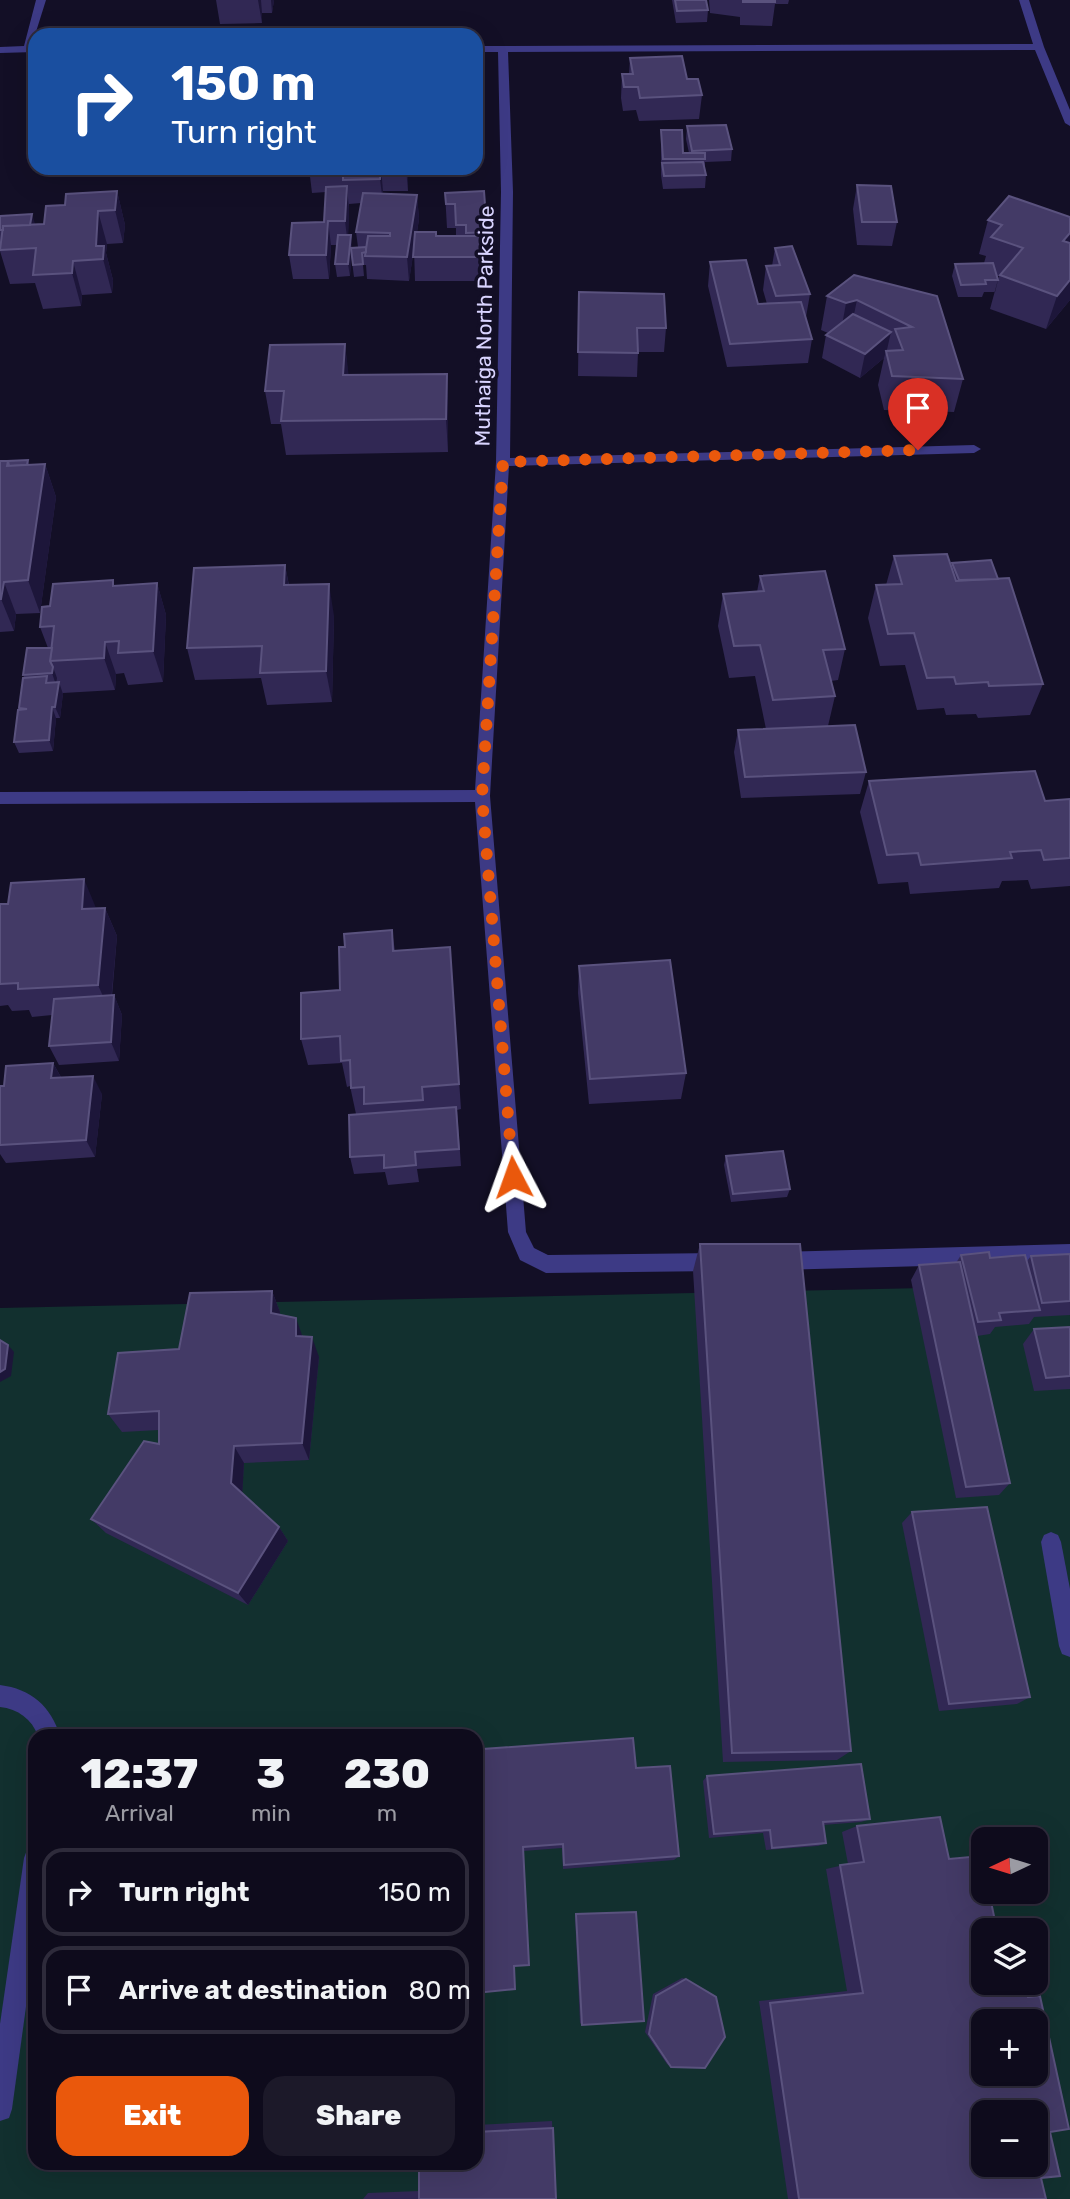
<!DOCTYPE html>
<html lang="en">
<head>
<meta charset="utf-8">
<style>
	body { margin:0; font-family:Rubik,sans-serif; background:#1c1929; color:#f1f3f6; height:100vh; display:flex; flex-direction:column; font-size:26px; white-space:nowrap }
	* { box-sizing:border-box; margin:0 }
	p { font-size:23px; color:#9b9ba3 }
	.icon { flex:none; width:38px; height:38px; fill:none; stroke:currentColor; stroke-width:2; stroke-linecap:round; stroke-linejoin:round }
	.map { position:relative; flex:1; overflow:hidden }
	.panel { position:absolute; left:28px; top:1729px; width:455px; height:441px; display:flex; flex-direction:column; background:#0e0b1c; border-radius:21px; box-shadow:0 7px 28px #0002,0 0 0 2px #2e2b3b }
	.panel>* { flex:none }
	.hud { position:absolute; left:28px; top:28px; width:455px; height:147px; border-radius:21px; box-shadow:0 7px 28px #0002,0 0 0 2px #2e2b3b; background:#1a4fa0; color:#fff; overflow:hidden }
	.needle { width:46px; rotate:266deg }
	.buttons { position:absolute; left:971px; top:1827px; display:grid; gap:14px }
	.buttons a { display:grid; place-items:center; width:77px; height:77px; border-radius:14px; background:#0e0b1c; box-shadow:0 7px 28px #0002,0 0 0 2px #2e2b3b; font-size:35px }
	.pin { position:absolute; display:grid; place-items:center; width:60px; height:60px; color:#fff; margin:-72px -30px; border-radius:50% 50% 50% 0; rotate:-45deg; box-shadow:0 0 7px #0007 }
	.pin .icon { rotate:45deg }
	.me { position:absolute; width:77px; margin:-38px; rotate:356deg; stroke-linejoin:round; filter:drop-shadow(0 0 5px #0008) }
	.turn { display:flex; align-items:center; gap:24px; height:147px; padding:0 28px; font-size:32px }
	.turn .icon { width:91px; height:91px; stroke-width:2.5 }
	.turn b { display:block; font-size:49px; line-height:60px }
	.eta { display:flex; justify-content:space-evenly; align-items:center; height:119px; text-align:center }
	.eta b { font-size:42px; font-weight:800; line-height:49px }
	.cta { display:flex; gap:14px; margin-top:auto; padding:14px 28px }
	.cta a { flex:1; height:80px; border-radius:21px; background:#ea580c; color:#fff; font-size:28px; font-weight:800; line-height:80px; text-align:center }
	.cta a+a { background:#1c1929; color:#f1f3f6 }
	ul { padding:0; list-style:none }
	li { display:flex; align-items:center; gap:21px; height:88px; margin:0 14px 10px; padding:0 14px; border:4px solid #2e2b3b; border-radius:21px }
	li div { flex:1 }
	li b { display:block; font-size:26px }
	li em { font-style:normal }
	.map>svg:first-child { display:block }
	.green { fill:#12302f; fill-rule:evenodd }
	.lines { fill:none; stroke-linecap:round; stroke-linejoin:round }
	.street { fill:#3d3a85; fill-rule:evenodd }
	.wall { fill:#312854; fill-rule:evenodd }
	.shaded-wall { fill:#1d163a }
	.building { fill:#433a66; stroke:#5a527e; stroke-width:2; fill-rule:evenodd }
	.route { stroke:#ea580c; stroke-width:12; stroke-dasharray:0 21.6 }
	.labels { text-anchor:middle; dominant-baseline:central; stroke-width:7; stroke-linejoin:round; paint-order:stroke }
	.street-label { font-size:21px; fill:#d9d4ff; stroke:#130f26 }
</style>
</head>
<body>
<div class="map">
<svg width="1070" height="2199" viewBox="0 0 1070 2199">
	<rect width="100%" height="100%" fill="#130f26"/>
	<path class="green" d="M1070,1285v914h-1070v-891zM35,1736h441v427h-441zM984,1839h52v53h-52zM984,1930h52v53h-52zM984,2021h52v53h-52zM984,2112h52v53h-52z"/>
	<g class="lines">
		<g class="street">
			<path d="M36,0h10l-11,35v17l-35,1v-6l24,-1z"/>
			<path d="M1019,0h10l15,47 26,63v16l-5,-3 -30,-73 -527,2 5,140 -3,266 464,-13 7,4 -7,4 -465,13 -19,330 36,436 8,16 14,7 170,-2 7,3 2,6 -2,6 -7,3 -172,2 -26,-13 -12,-28 -33,-430 -475,2v-12l475,-2 21,-328 5,-270 -3,-140h-22v-6l557,-2z"/>
			<path d="M1070,1244v18l-292,8 -7,-3 -2,-6 2,-6 7,-3z"/>
			<path d="M1051,1532l7,3 3,7 9,47v68l-8,-3 -3,-8 -18,-104 3,-7z"/>
			<path d="M0,1685c31,4 51,21 60,51h-22c-6,-17 -20,-27 -38,-29z"/>
			<path d="M35,1847v94l-23,168 -3,9 -9,3v-97l24,-166 3,-8z"/>
		</g>
	</g>
	<g class="wall">
		<path d="M216,0h58l-2,13h-10v10l-42,1z"/>
		<path d="M672,0h34l2,10 -1,12 -31,1z"/>
		<path d="M709,0h80l-1,4h-13l-3,22 -32,-1v-8l-30,-4z"/>
		<path d="M630,58l57,21 15,16 -3,24 -60,2 -3,-11 -13,1 -2,-13 1,-24h7z"/>
		<path d="M687,126l45,23 -1,12 -26,1v6l1,7 -1,13 -42,1 -2,-14v-45l22,23h6l-3,-14z"/>
		<path d="M309,168h99v23h-25v3l34,1 2,24 -2,13 20,4h19v-8h-9l-2,-35 42,39 1,24h-5v25h-68l-1,-33 -5,33 -42,-2 -1,-14h-3l1,11 -10,1 -3,-23 -1,22 -13,1 -2,-13 2,-19h-6l-2,34h-36l-4,-24 35,-33 2,-30 -14,1zM361,203l-5,29 2,15 -6,1 -4,-13 1,-31z"/>
		<path d="M857,185l40,37 -5,24 -35,-1 -4,-36z"/>
		<path d="M117,191l8,34 -2,18 -16,1 -1,9 7,27 -1,13 -30,2 -1,11 -38,3 -8,-26 -25,1 -10,-33v-35l35,8h9l21,-19z"/>
		<path d="M1070,217v83l-24,29 -56,-20 9,-33h-2l1,4 -3,12h-11l-2,5h-24l-6,-21 3,-12 29,-1 2,-7 -7,-2 9,-34z"/>
		<path d="M775,248l35,46 -4,23 6,22 -4,24 -81,4 -19,-81 2,-24 48,42h9l-4,-14 3,-24h6z"/>
		<path d="M579,292l87,36 -2,24h-26l-1,25 -59,-1z"/>
		<path d="M827,296h110l26,83 -9,33 -70,-2 -6,-25 6,-27 -24,20 -38,-20 4,-23 2,-2 -7,-3z"/>
		<path d="M345,344l3,31 99,-1 1,33v45l-162,3 -5,-31h-10l-6,-33z"/>
		<path d="M28,460l1,5 16,-1 11,33 -16,116 -24,1 -2,17 -14,1v-171z"/>
		<path d="M894,556l57,10 1,-3 91,121 -13,31 -52,3 -2,-4 -30,1 -2,-7 -27,2 -12,-45 -25,1 -12,-48 8,-33h10z"/>
		<path d="M285,565l4,20 45,31 -2,86 -65,3 -6,-27 -66,2 -8,-32z"/>
		<path d="M760,576l85,73 -7,31 -7,1 4,15 -7,30 38,46 -6,22 -119,4 -7,-46 4,-22 28,-1 -11,-53 -26,2 -11,-52 5,-32 34,-2z"/>
		<path d="M157,583l9,32 -3,67 -35,3 -4,-12 -8,1 -1,16 -52,3 -3,25h-4l-3,33 -34,2 -5,-11 10,-65 -1,-2 25,-27 -8,-21 10,-21 64,-20z"/>
		<path d="M869,781l176,20 25,-2v87l-39,3 -3,-9 -26,1 -3,7 -89,6 -2,-12 -30,2 -18,-72z"/>
		<path d="M0,904l105,4 12,28 -5,60 2,-1 8,20 -3,46 -60,4 -10,-19 3,-31 -20,2 -3,-7 -17,1 -4,-6 -8,1z"/>
		<path d="M392,930l3,21 55,-4 11,162 -4,1 4,56 -44,3 2,13 -31,3 -3,-13 -31,2 -4,-17 16,-44 -10,1 -6,-28 -3,1 -5,-24 -34,2 -7,-26 39,-49 5,-43z"/>
		<path d="M579,966l107,107 -5,26 -92,5 -11,-111z"/>
		<path d="M53,1063l8,14 41,17 -7,63 -89,6 -6,-9v-68h4z"/>
		<path d="M726,1156l64,33 -3,8 -56,5 -7,-37z"/>
		<path d="M700,1244l151,507 -14,9 -114,2 -30,-491z"/>
		<path d="M1070,1254v61l-36,2 -5,7 -34,3 -5,7 -13,2 33,147 -11,12 -43,3 -45,-218 8,-15 37,-2 5,-8 66,6 4,-5z"/>
		<path d="M272,1291l8,21v2l23,22 16,21 -10,103 -65,3 -2,30 37,34 9,14 -40,64 -142,-72 -15,-14 68,-75v-14l-37,2 -14,-18 71,-65z"/>
		<path d="M1070,1327v62l-36,2 -11,-47 11,-15z"/>
		<path d="M912,1512l118,185 -13,7 -78,7 -37,-188z"/>
		<path d="M636,1768l43,88 -5,4 -111,9 -1,-21 -39,3 -8,115v23l-39,-220z"/>
		<path d="M707,1776l163,43 -9,3 -38,3 3,18 -8,3 -52,4 -3,-17 -54,5 -6,-57z"/>
		<path d="M857,1826l92,33 46,61 16,-1 16,76 13,1 10,136 -9,46 5,21h-258l-29,-198 88,-10 -21,-122 22,-5 -6,-32z"/>
		<path d="M576,1914l6,111 -2,-2 -5,-108z"/>
		<path d="M682,1978l4,1 -15,88 -4,-3 -22,-32 8,-38z"/>
		<path d="M552,2121l4,78h-193l5,-6 51,-2 57,-28v-38z"/>
	</g>
	<g class="shaded-wall">
		<path d="M258,0h3l1,13v10z"/>
		<path d="M271,0h3l-2,13z"/>
		<path d="M381,168l2,23v12l-3,-24z"/>
		<path d="M406,168h2v23z"/>
		<path d="M347,186l2,24 -1,35 -3,-24z"/>
		<path d="M117,191l8,34 -2,18 -8,-33z"/>
		<path d="M417,195l2,24 -10,62 -2,-24z"/>
		<path d="M98,211l9,33 -1,9 7,27 -1,13 -9,-34 -7,-13z"/>
		<path d="M32,214l4,13 -6,2z"/>
		<path d="M328,221l3,24 -2,34 -3,-24z"/>
		<path d="M1070,233v21l-7,-13z"/>
		<path d="M351,235l1,13 -2,28 -2,-12z"/>
		<path d="M73,261l9,34 -1,11 -9,-33z"/>
		<path d="M1070,280v20l-24,29 11,-33z"/>
		<path d="M857,300l-7,33 -10,4 6,-34z"/>
		<path d="M891,332l-5,22v-3l-2,7 -24,20 5,-24z"/>
		<path d="M345,344l4,34 -6,-3z"/>
		<path d="M447,374l1,33v45l-2,-33z"/>
		<path d="M45,464l11,33 -16,116 -12,-33z"/>
		<path d="M285,565l6,33 -7,-13z"/>
		<path d="M4,582l12,32 -2,17 -13,-32z"/>
		<path d="M157,583l9,32 -3,67 -10,-31z"/>
		<path d="M329,584l5,32 -2,86 -6,-31z"/>
		<path d="M105,642l11,32 -1,16 -11,-32z"/>
		<path d="M53,667l4,11 -1,7 -4,-12z"/>
		<path d="M59,682l4,12 -3,24 -5,-11z"/>
		<path d="M52,707l4,11 -3,33 -4,-11z"/>
		<path d="M84,879l12,29 -14,1z"/>
		<path d="M105,908l12,28 -7,76 -12,-27z"/>
		<path d="M114,995l8,20 -3,46 -8,-19z"/>
		<path d="M53,1063l10,18 -12,-3z"/>
		<path d="M93,1076l9,18 -7,63 -9,-17z"/>
		<path d="M272,1291l8,21 -1,21 -8,-20z"/>
		<path d="M296,1318l7,20 -7,-2z"/>
		<path d="M312,1337l7,20 -10,103 -7,-17z"/>
		<path d="M8,1345l6,7 -3,24 -11,6v-10z"/>
		<path d="M234,1446l10,17 -2,36 -11,-16z"/>
		<path d="M279,1527l9,14 -40,64 -10,-12z"/>
	</g>
	<g class="building">
		<path d="M675,0h31l2,10 -31,1z"/>
		<rect x="743" y="0" width="32" height="2"/>
		<path d="M682,56l5,23h11l4,16 -62,3 -2,-11h-14l-2,-13h11l-3,-16z"/>
		<path d="M726,125l6,24 -40,2 -5,-25z"/>
		<path d="M661,130h21l1,23h22v6h-42z"/>
		<path d="M703,162l3,13 -42,1 -2,-13z"/>
		<path d="M343,168h38l-1,11 -37,1z"/>
		<path d="M857,185l34,1 6,36h-35z"/>
		<path d="M347,186l-2,35h-17l-2,34h-37l3,-32 32,-1 2,-35z"/>
		<path d="M117,191l-2,19 -17,1 -2,35h8l-1,13 -30,2 -1,12 -39,2 3,-27 -36,2 3,-24 41,-2 2,-18 19,-1 1,-11z"/>
		<path d="M484,191l3,41 -21,1v-8h-10l-1,-21h-9l-1,-11z"/>
		<path d="M363,193l54,2 -10,62 -42,-1 3,-20h22v-3l-34,-1z"/>
		<path d="M1009,196l61,21v16l-7,8 7,2v37l-13,16 -57,-21 23,-27 -32,-11 11,-12 -14,-5z"/>
		<path d="M32,214l-2,11 -27,1v4h-3v-14z"/>
		<path d="M415,232h21v4h47l-1,21h-69z"/>
		<path d="M338,235h13l-3,29h-13z"/>
		<path d="M792,246l18,48 -34,2 -10,-30 14,-1 -5,-17z"/>
		<path d="M366,247v5l-4,1 1,11 -10,1 -2,-17z"/>
		<path d="M746,260l12,44 43,-2 11,37 -82,5 -20,-82z"/>
		<path d="M993,263l5,17h-13l1,4 -25,1 -6,-21z"/>
		<path d="M854,275l83,21 26,83 -71,-3 -6,-25 17,-1 -8,-21 17,-2 -55,-27 -11,3 -19,-7z"/>
		<path d="M579,292l85,2 2,34h-29l1,25 -60,-1z"/>
		<path d="M853,314l38,18 -26,22 -39,-19z"/>
		<path d="M345,344l-2,31 104,-1 -1,45 -165,2 3,-30h-19l5,-46z"/>
		<path d="M28,460l-1,5 -18,1 -1,-5z"/>
		<path d="M0,461h8l-1,5 38,-2 -17,116 -24,2 -3,17h-1z"/>
		<path d="M947,554l9,27 53,-3 34,106 -54,2 -1,-4 -32,2 -2,-7 -27,1 -13,-45 -26,1 -12,-49 26,-1 -8,-28z"/>
		<path d="M991,560l7,19 -39,1 -7,-17z"/>
		<path d="M285,565l-1,20 45,-1 -3,87 -66,2 2,-27 -75,2 7,-80z"/>
		<path d="M825,571l20,78 -22,1 12,46 -62,4 -13,-55 -26,1 -11,-52 41,-3 -4,-15z"/>
		<path d="M113,580v6l44,-3 -4,68 -35,2 1,-12 -14,1 -1,16 -54,3 4,-35 -14,1 2,-20 8,-1 3,-22z"/>
		<path d="M27,648h25l-2,13 3,6 -1,6 -29,2z"/>
		<path d="M47,676l-1,7 13,-1 -4,25h-3l-3,33 -35,2 4,-32 9,-1 -8,-1 4,-30z"/>
		<path d="M855,725l11,47 -121,5 -7,-47z"/>
		<path d="M1035,771l10,30 25,-2v59l-26,2 -3,-10 -31,2 2,6 -91,7 -3,-12 -31,2 -18,-74z"/>
		<path d="M84,879l-2,30 23,-1 -7,77 -80,4v-6l-18,1v-80h8l3,-21z"/>
		<path d="M392,930l1,21 57,-4 9,137 -37,3 1,13 -59,4v-17l-13,1 -1,-28 -9,1 -1,-25 -39,3v-46l39,-3 -1,-43h6l-1,-13z"/>
		<path d="M670,960l16,113 -96,6 -11,-113z"/>
		<path d="M114,995l-3,47 -62,4 5,-47z"/>
		<path d="M53,1063l-2,15 42,-2 -7,64 -86,5v-59h4l2,-20z"/>
		<path d="M456,1107l3,42 -44,3 1,13 -32,3v-13l-34,2 -1,-42z"/>
		<path d="M783,1151l7,38 -57,5 -7,-38z"/>
		<path d="M700,1244h100l51,507 -119,2z"/>
		<path d="M989,1252l1,6 35,-3 15,55 -41,3 2,7 -23,2 -17,-67z"/>
		<path d="M1070,1254v47l-28,2 -11,-47z"/>
		<path d="M960,1262l50,221 -44,4 -47,-222z"/>
		<path d="M272,1291l-1,22 25,5v18l16,1 -10,106 -68,3 -3,37 48,44 -41,66 -147,-74 53,-78 15,3v-33l-51,3 10,-61 61,-4 11,-56z"/>
		<path d="M1070,1327v49l-24,2 -12,-49z"/>
		<path d="M0,1340l8,5 -3,24 -5,3z"/>
		<path d="M987,1507l43,190 -81,7 -37,-192z"/>
		<path d="M633,1738l3,30 34,-2 9,90 -115,9 -1,-21 -40,3 6,118 -15,1 1,23 -39,4v-224h8l-1,-20z"/>
		<path d="M861,1764l9,55 -47,3 3,21 -54,5 -2,-18 -56,4 -7,-58z"/>
		<path d="M940,1817l9,42 32,-3 3,12v24h5l6,29 16,-2 2,11h-29v53h41l3,14 12,-1 29,133 -19,3 10,44 -19,2 5,21h-247l-29,-196 93,-10 -23,-128 24,-3 -7,-36zM984,2021h52v53h-52zM984,2112h52v53h-52z"/>
		<path d="M636,1912l8,109 -62,4 -6,-111z"/>
		<path d="M686,1979l30,18 9,40 -20,31 -34,-1 -22,-33 7,-38z"/>
		<path d="M553,2128l3,71h-137v-36h57v-31z"/>
	</g>
	<g class="lines">
		<path class="route" d="M513,1177l-31,-381 21,-334 415,-12"/>
	</g>
	<g class="labels">
		<g class="street-label">
			<text transform="translate(484 326) rotate(-89)">Muthaiga North Parkside</text>
		</g>
	</g>
</svg>
<div class="buttons">
<a><svg class="needle" viewBox="-14 -14 28 28"><path d="M0-13l5 13h-10z" fill="#e53935"/><path d="M0 13l5-13h-10z" fill="#9b9ba3"/></svg></a>
<a><svg class="icon" aria-label="layers" viewBox="0 0 24 24"><path d="M12 4l9 5-9 5-9-5zM3 14l9 5 9-5"/></svg></a>
<a>+</a>
<a>−</a>
</div>
<div class="pin" style="left:918px;top:450px;background:#d93025"><svg class="icon" aria-label="arrive" viewBox="0 0 24 24"><path d="M6 21V4h12l-3 4 3 4H6"/></svg></div>
<svg class="me" style="left:513px;top:1177px" viewBox="-20 -20 40 40"><path d="M0-17L14 15 0 8-14 15z" fill="#ea580c" stroke="#fff" stroke-width="4"/></svg>
<div class="hud">
<div class="turn"><svg class="icon" aria-label="right" viewBox="0 0 24 24"><path d="M7 20v-9h11M14 6l5 5-5 5"/></svg><div><b>150 m</b>Turn right</div></div>
</div>
<section class="panel">
<div class="eta">
<div><b>12:37</b><p>Arrival</p></div>
<div><b>3</b><p>min</p></div>
<div><b>230</b><p>m</p></div>
</div>
<ul>
<li><svg class="icon" aria-label="right" viewBox="0 0 24 24"><path d="M7 20v-9h11M14 6l5 5-5 5"/></svg><div><b>Turn right</b></div><em>150 m</em></li>
<li><svg class="icon" aria-label="arrive" viewBox="0 0 24 24"><path d="M6 21V4h12l-3 4 3 4H6"/></svg><div><b>Arrive at destination</b></div><em>80 m</em></li>
</ul>
<div class="cta"><a>Exit</a><a>Share</a></div>
</section>
</div>
</body>
</html>
